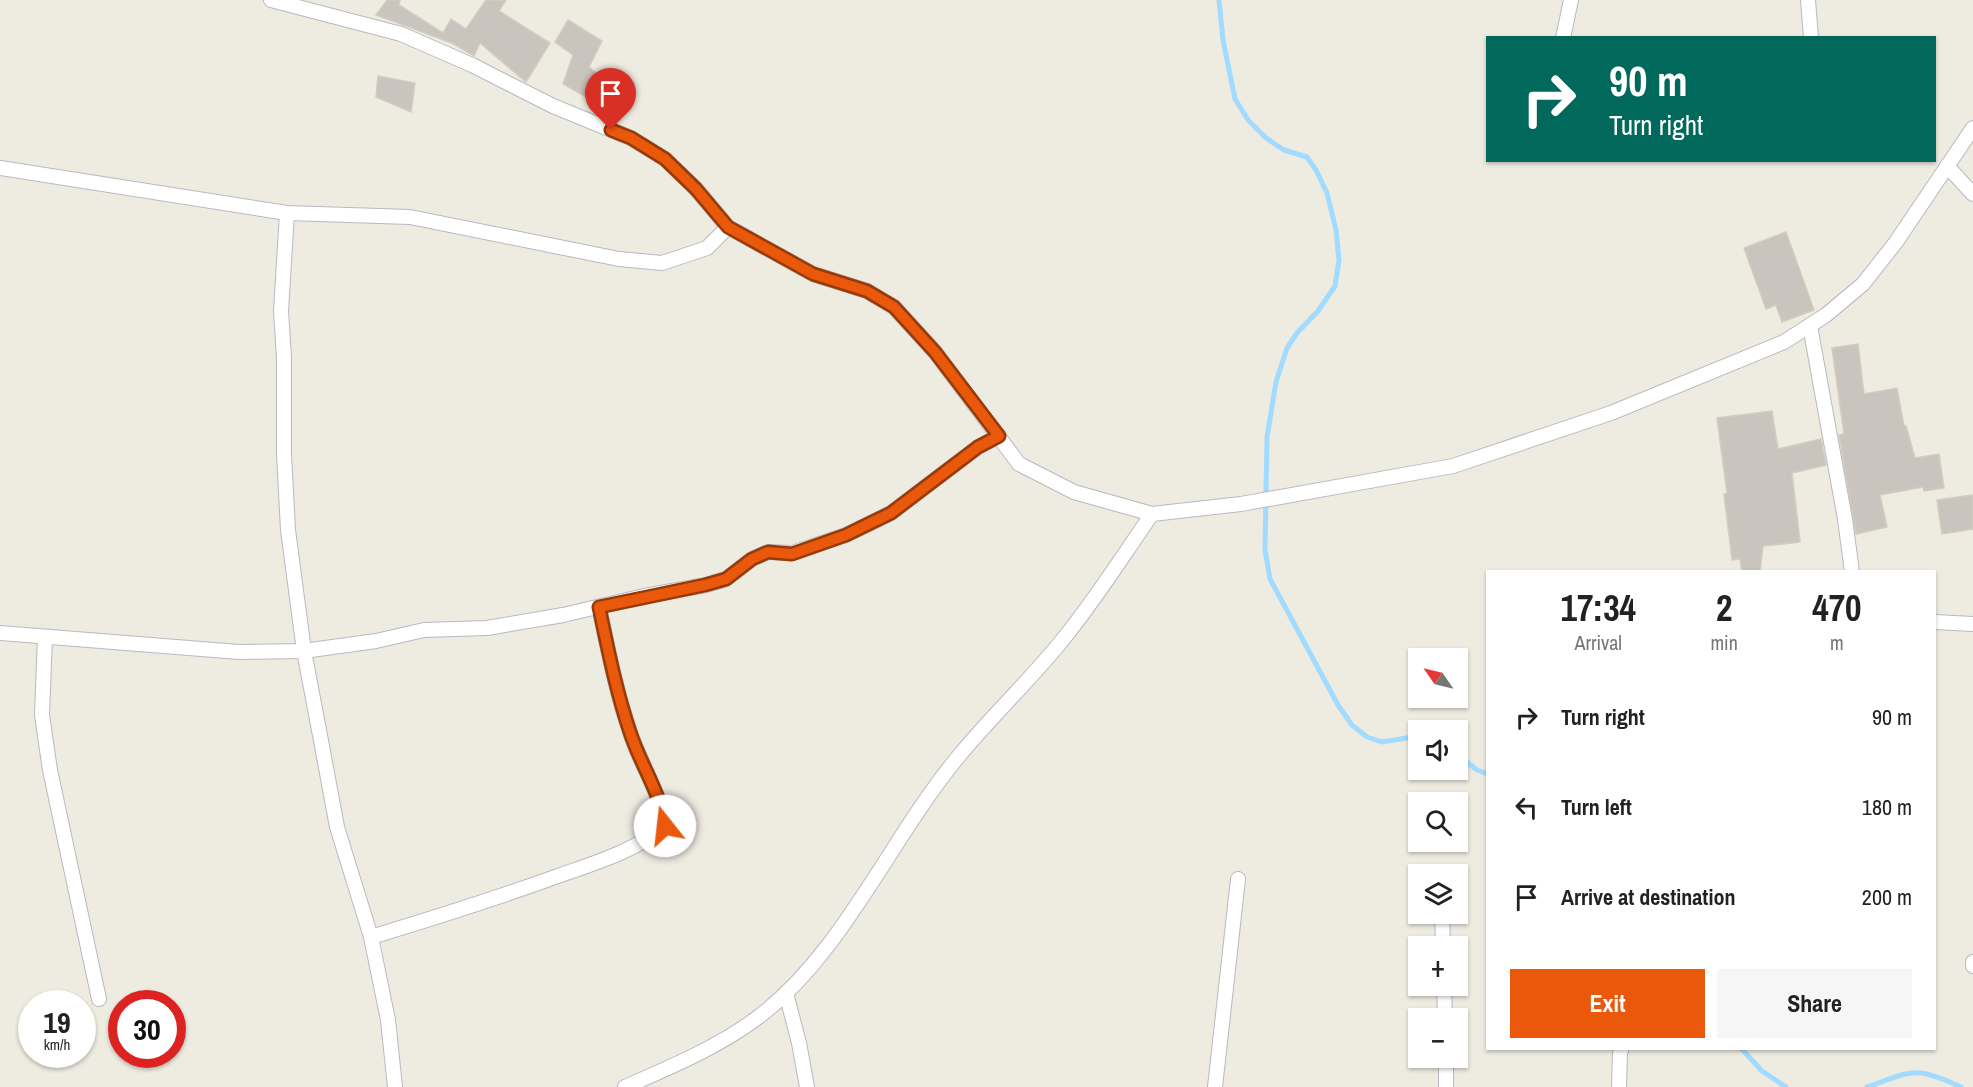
<!DOCTYPE html>
<html lang="en">
<head>
<meta charset="utf-8">
<style>
	body { margin:0; font-family:"Archivo Narrow",sans-serif; background:#f6f6f6; color:#222; height:100vh; display:flex; flex-direction:column; font-size:22px; white-space:nowrap }
	* { box-sizing:border-box; margin:0 }
	p { font-size:20px; color:#767676 }
	.icon { flex:none; width:33px; height:33px; fill:none; stroke:currentColor; stroke-width:2; stroke-linecap:round; stroke-linejoin:round }
	.map { position:relative; flex:1; overflow:hidden }
	.drawer { position:absolute; left:1486px; top:570px; width:450px; height:480px; display:flex; flex-direction:column; background:#fff; border-radius:0px; box-shadow:0 2px 4px #0004 }
	.drawer>* { flex:none }
	.top-card { position:absolute; left:1486px; top:36px; width:450px; height:126px; border-radius:0px; box-shadow:0 2px 4px #0004; background:#00695c; color:#fff; overflow:hidden }
	.needle { width:39px; rotate:304deg }
	.tools { position:absolute; left:1408px; top:648px; display:grid; gap:12px }
	.tools a { display:grid; place-items:center; width:60px; height:60px; border-radius:0px; background:#fff; box-shadow:0 2px 4px #0004; font-size:30px }
	.speed { position:absolute; left:18px; top:990px; display:flex; gap:12px; font-size:30px; font-weight:700; text-align:center }
	.speed>* { display:grid; place-content:center; width:78px; height:78px; border-radius:50%; background:#fff; box-shadow:0 2px 4px #0004; line-height:1 }
	.speed small { font-size:15px; font-weight:400 }
	.speed .limit { border:9px solid #d22; background:#fff; color:#111 }
	.pin { position:absolute; display:grid; place-items:center; width:51px; height:51px; color:#fff; margin:-62px -26px; border-radius:50% 50% 50% 0; rotate:-45deg; box-shadow:0 0 6px #0007 }
	.pin .icon { rotate:45deg }
	.me { position:absolute; width:66px; margin:-33px; rotate:344deg; stroke-linejoin:round; filter:drop-shadow(0 0 4px #0008) }
	.turn { display:flex; align-items:center; gap:21px; height:126px; padding:0 24px; font-size:27px }
	.turn .icon { width:78px; height:78px; stroke-width:2.5 }
	.turn b { display:block; font-size:42px; line-height:51px }
	.eta { display:flex; justify-content:space-evenly; align-items:center; height:102px; text-align:center }
	.eta b { font-size:36px; font-weight:700; line-height:42px }
	.button { display:flex; gap:12px; margin-top:auto; padding:12px 24px }
	.button a { flex:1; height:69px; border-radius:0px; background:#ea580c; color:#fff; font-size:24px; font-weight:700; line-height:69px; text-align:center }
	.button a+a { background:#f6f6f6; color:#222 }
	ul { padding:0; list-style:none }
	li { display:flex; align-items:center; gap:18px; height:90px; padding:0 24px }
	li div { flex:1 }
	li b { display:block; font-size:22px }
	li em { font-style:normal }
	.map>svg:first-child { display:block }
	.lines { fill:none; stroke-linecap:round; stroke-linejoin:round }
	.stream { stroke:#a1dbff; stroke-width:5 }
	.building { fill:#c9c5be; stroke:#d3ccbf; stroke-width:1.5 }
	.street-casing { stroke:#b7babf; stroke-width:16 }
	.street { stroke:#fff; stroke-width:14 }
	.route-casing { stroke:#983908; stroke-width:15 }
	.route { stroke:#ea580c; stroke-width:10 }
</style>
</head>
<body>
<div class="map">
<svg width="1973" height="1087" viewBox="0 0 1973 1087">
	<rect width="100%" height="100%" fill="#eeebe1"/>
	<g class="lines">
		<g class="stream">
			<path d="M1219,0l4,40 12,59 13,21 18,18 18,12 23,7 9,13 11,23 9,37 3,30 -4,26 -17,25 -21,22 -10,15 -11,34 -9,55 -2,113 5,29 68,126 14,20 15,12 15,5 37,-6"/>
			<path d="M1458,755l19,15 11,4"/>
			<path d="M1741,1048l21,23 24,16"/>
			<path d="M1867,1087c46,-16 47,-22 94,0"/>
		</g>
	</g>
	<g class="building">
		<path d="M387,0h13l-1,5 44,28 8,-14 15,10 20,-29h20l-7,11 51,32 -24,39 -46,-39 -6,13 -22,-13 -76,-28z"/>
		<path d="M568,20l34,21 -13,26 14,12 -10,22 -30,-17 10,-29 -18,-13z"/>
		<path d="M378,76l37,7 -4,29 -35,-15z"/>
		<path d="M1786,232l28,78 -32,12 -6,-17 -10,4 -22,-61z"/>
		<path d="M1858,344l6,50 33,-6 7,38h2l9,32 24,-4 5,34 -20,3 -1,-4 -43,8 7,32 -31,7 -17,-99 5,-1 -12,-86z"/>
		<path d="M1772,411l6,38 43,-10 5,26 -34,8 8,69 -37,4 -3,26h-18l-2,-13 -8,1 -8,-66 3,-1 -10,-75z"/>
		<path d="M1973,495v34l-31,5 -5,-34z"/>
	</g>
	<g class="lines">
		<g class="street-casing">
			<g id="street">
				<path d="M271,0l130,34 71,31 81,41 78,32 34,21 31,30 32,38 85,47 54,17 27,16 41,45 84,112 55,28 78,22 89,-10 212,-38 158,-53 173,-71 42,-27 37,-31 33,-42 77,-114"/>
				<path d="M1808,0l3,38"/>
				<path d="M1563,38l8,-38"/>
				<path d="M1947,166l26,28"/>
				<path d="M0,168l287,45 123,4 209,42 43,4 45,-15 21,-21"/>
				<path d="M287,213l-6,98 3,47v96l4,76 16,121 18,95 15,81 34,110 17,83 7,67"/>
				<path d="M1810,326l35,193 7,53"/>
				<path d="M1935,622l38,2"/>
				<path d="M0,633l239,19 65,-1 72,-10 48,-11 63,-2 76,-13 81,-19 62,-11 20,-6 26,-20 16,-7 24,1 54,-18 45,-22 87,-66 21,-11"/>
				<path d="M45,637l-3,78 8,55 49,229"/>
				<path d="M1442,914l1,32"/>
				<path d="M371,937c63,-19 126,-39 187,-61 37,-13 77,-25 107,-50 -4,-33 -25,-62 -35,-94 -14,-41 -22,-83 -31,-125"/>
				<path d="M1973,962v4"/>
				<path d="M1444,986l1,32"/>
				<path d="M786,993l13,50 8,44"/>
				<path d="M1446,1058v29"/>
				<path d="M625,1087c45,-20 92,-39 132,-69 85,-63 133,-179 201,-261 32,-39 70,-75 102,-114 34,-41 62,-86 92,-129"/>
				<path d="M1215,1087l23,-208"/>
				<path d="M1619,1087l1,-34 2,-5"/>
			</g>
		</g>
		<use href="#street" class="street"/>
	</g>
	<g class="lines">
		<g class="route-casing">
			<path id="route" d="M611,130l20,8 34,21 31,30 32,38 85,47 54,17 27,16 41,45 64,84 -21,11 -87,66 -45,22 -54,19 -24,-2 -16,7 -26,20 -21,6 -106,22c9,42 17,84 31,125 10,32 31,61 35,94"/>
		</g>
		<use href="#route" class="route"/>
	</g>
</svg>
<div class="tools">
<a><svg class="needle" viewBox="-14 -14 28 28"><path d="M0-13l5 13h-10z" fill="#e53935"/><path d="M0 13l5-13h-10z" fill="#767676"/></svg></a>
<a><svg class="icon" aria-label="sound" viewBox="0 0 24 24"><path d="M4 9h4l5-4v14l-5-4H4zM17 9q2 3 0 6"/></svg></a>
<a><svg class="icon" aria-label="search" viewBox="0 0 24 24"><circle cx="10" cy="10" r="6"/><path d="M15 15l6 6"/></svg></a>
<a><svg class="icon" aria-label="layers" viewBox="0 0 24 24"><path d="M12 4l9 5-9 5-9-5zM3 14l9 5 9-5"/></svg></a>
<a>+</a>
<a>−</a>
</div>
<div class="speed"><div>19<small>km/h</small></div><div class="limit">30</div></div>
<div class="pin" style="left:611px;top:130px;background:#d93025"><svg class="icon" aria-label="arrive" viewBox="0 0 24 24"><path d="M6 21V4h12l-3 4 3 4H6"/></svg></div>
<svg class="me" style="left:665px;top:826px" viewBox="-20 -20 40 40"><circle r="19" fill="#fff"/><path d="M0-13L10 11 0 6-10 11z" fill="#ea580c"/></svg>
<div class="top-card">
<div class="turn"><svg class="icon" aria-label="right" viewBox="0 0 24 24"><path d="M7 20v-9h11M14 6l5 5-5 5"/></svg><div><b>90 m</b>Turn right</div></div>
</div>
<section class="drawer">
<div class="eta">
<div><b>17:34</b><p>Arrival</p></div>
<div><b>2</b><p>min</p></div>
<div><b>470</b><p>m</p></div>
</div>
<ul>
<li><svg class="icon" aria-label="right" viewBox="0 0 24 24"><path d="M7 20v-9h11M14 6l5 5-5 5"/></svg><div><b>Turn right</b></div><em>90 m</em></li>
<li><svg class="icon" aria-label="left" viewBox="0 0 24 24"><path d="M17 20v-9H6M10 6l-5 5 5 5"/></svg><div><b>Turn left</b></div><em>180 m</em></li>
<li><svg class="icon" aria-label="arrive" viewBox="0 0 24 24"><path d="M6 21V4h12l-3 4 3 4H6"/></svg><div><b>Arrive at destination</b></div><em>200 m</em></li>
</ul>
<div class="button"><a>Exit</a><a>Share</a></div>
</section>
</div>
</body>
</html>
